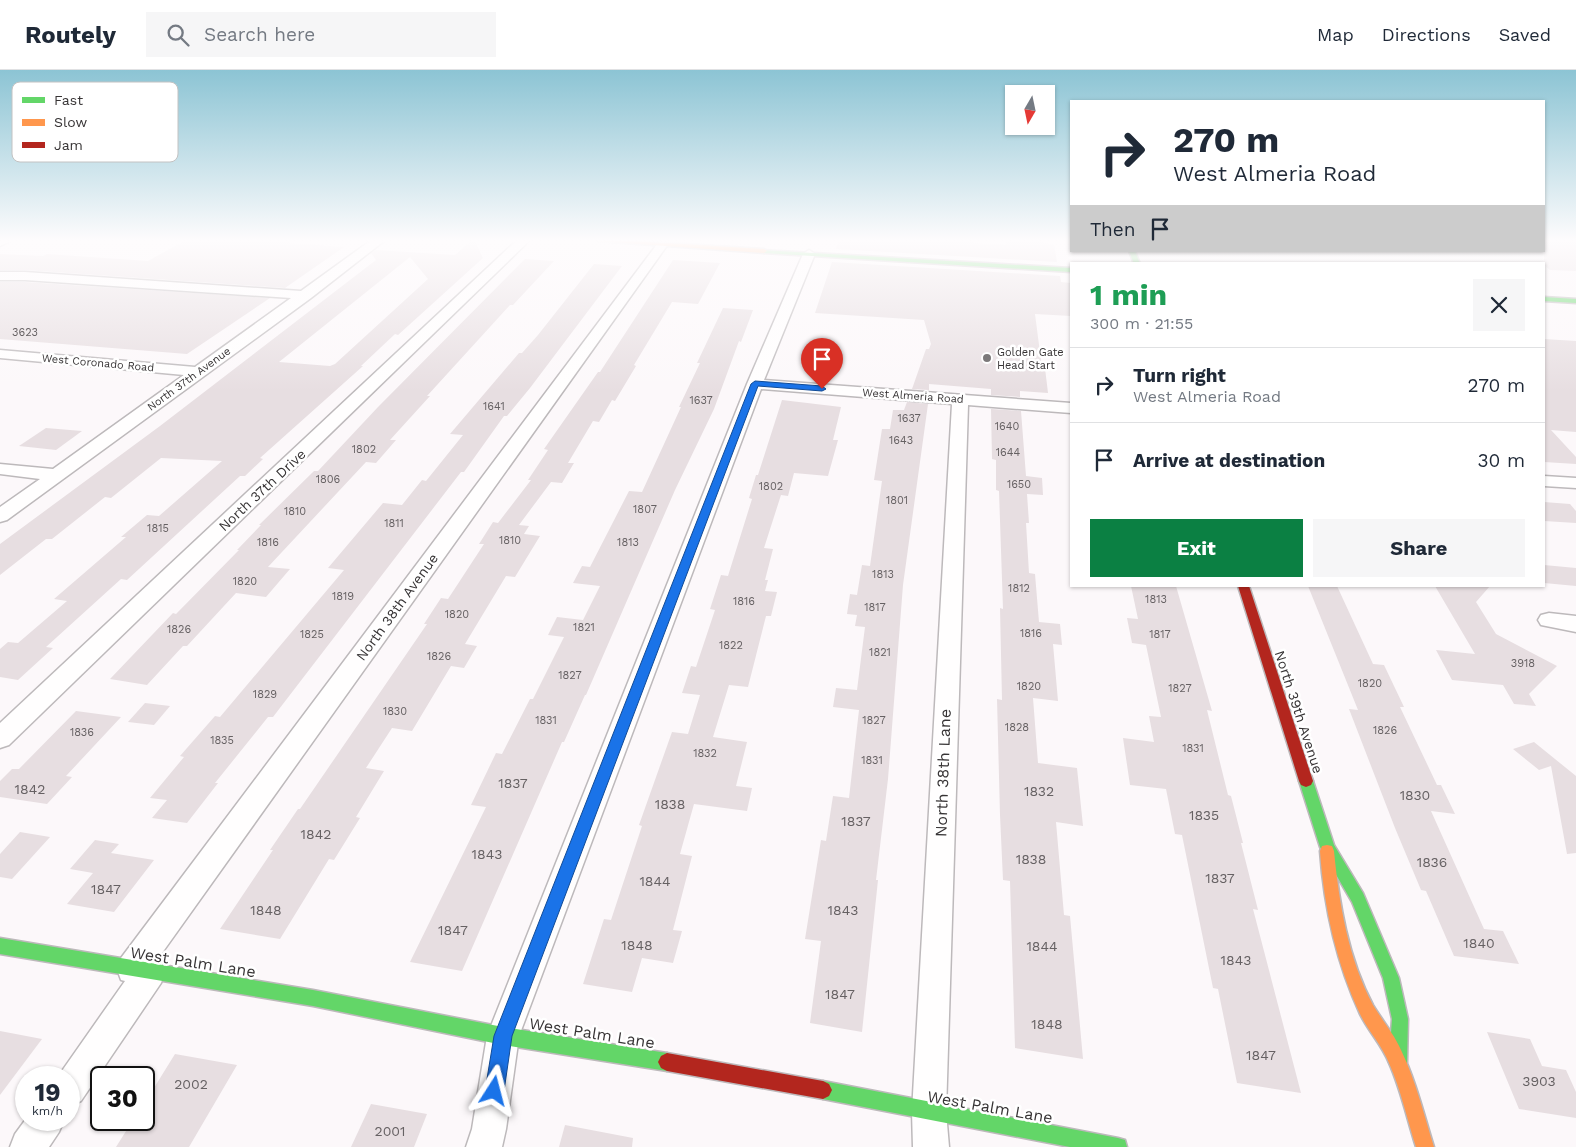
<!DOCTYPE html>
<html lang="en">
<head>
<meta charset="utf-8">
<style>
	body { margin:0; font-family:"Work Sans",sans-serif; background:#f6f6f7; color:#1f2937; height:100vh; display:flex; flex-direction:column; font-size:19px; white-space:nowrap }
	* { box-sizing:border-box; margin:0 }
	p { font-size:16px; color:#747a83 }
	.icon { flex:none; width:28px; height:28px; fill:none; stroke:currentColor; stroke-width:2; stroke-linecap:round; stroke-linejoin:round }
	.map { position:relative; flex:1; overflow:hidden }
	.panel { position:absolute; left:1070px; top:192px; width:475px; height:325px; display:flex; flex-direction:column; background:#fff; border-radius:0px; box-shadow:0 1px 4px #0004 }
	.panel>* { flex:none }
	.guide { position:absolute; left:1070px; top:30px; width:475px; height:152px; border-radius:0px; box-shadow:0 1px 4px #0004; background:#fff; color:#1f2937; overflow:hidden }
	.needle { width:32px; rotate:189deg }
	.tools { position:absolute; left:1005px; top:15px; display:grid; gap:10px }
	.tools a { display:grid; place-items:center; width:50px; height:50px; border-radius:0px; background:#fff; box-shadow:0 1px 4px #0004; font-size:25px }
	.speed { position:absolute; left:15px; top:996px; display:flex; gap:10px; font-size:25px; font-weight:700; text-align:center }
	.speed>* { display:grid; place-content:center; width:65px; height:65px; border-radius:50%; background:#fff; box-shadow:0 1px 4px #0004; line-height:1 }
	.speed small { font-size:12px; font-weight:400 }
	.speed .limit { border:2px solid #111; border-radius:8px; background:#fff; color:#111 }
	.pin { position:absolute; display:grid; place-items:center; width:42px; height:42px; color:#fff; margin:-51px -21px; border-radius:50% 50% 50% 0; rotate:-45deg; box-shadow:0 0 5px #0007 }
	.pin .icon { rotate:45deg }
	.me { position:absolute; width:55px; margin:-28px; rotate:9deg; stroke-linejoin:round; filter:drop-shadow(0 0 4px #0008) }
	.turn { display:flex; align-items:center; gap:18px; height:105px; padding:0 20px; font-size:22px }
	.turn .icon { width:65px; height:65px; stroke-width:2.5 }
	.turn b { display:block; font-size:35px; line-height:42px }
	.then { display:flex; align-items:center; height:48px; padding:0 20px; background:#0003; gap:10px; font-size:19px }
	.round { display:grid; place-items:center; flex:none; width:52px; height:52px; border-radius:0px; background:#f6f6f7 }
	.overview { display:flex; align-items:center; justify-content:space-between; height:85px; padding:0 20px }
	h1 { font-size:30px; font-weight:700; line-height:38px; color:#1e9e55 }
	.action { display:flex; gap:10px; margin-top:auto; padding:10px 20px }
	.action a { flex:1; height:58px; border-radius:0px; background:#0b8043; color:#fff; font-size:20px; font-weight:700; line-height:58px; text-align:center }
	.action a+a { background:#f6f6f7; color:#1f2937 }
	ul { padding:0; list-style:none }
	li { display:flex; align-items:center; gap:15px; height:75px; padding:0 20px; border-top:1px solid #e0e1e3 }
	li div { flex:1 }
	li b { display:block; font-size:19px }
	li em { font-style:normal }
	header { display:flex; align-items:center; gap:30px; box-sizing:border-box; height:70px; padding:0 25px; background:#fff; border-bottom:1px solid #e0e1e3 }
	header strong { font-size:24px }
	nav { display:flex; gap:28px; margin-inline-start:auto; font-size:18px }
	.search { width:350px; height:45px; background:#f6f6f7; display:flex; align-items:center; gap:12px; box-sizing:border-box; padding:0 18px; border-radius:0px; color:#747a83; font-size:19px }
	.map>svg:first-child { display:block }
	.building { fill:#e7dee1; fill-rule:evenodd }
	.lines { fill:none; stroke-linecap:round; stroke-linejoin:round }
	.street-casing { stroke:#bdb9bb; stroke-width:3 }
	.fast-casing { stroke:#bdb9bb; stroke-width:3 }
	.slow-casing { stroke:#bdb9bb; stroke-width:3 }
	.jam-casing { stroke:#bdb9bb; stroke-width:3 }
	.street { fill:#fffefe; fill-rule:evenodd }
	.fast { fill:#63d668; fill-rule:evenodd }
	.slow { fill:#ff974d; fill-rule:evenodd }
	.jam { fill:#b3261e; fill-rule:evenodd }
	.route { fill:#1a73e8; stroke:#114b97 }
	.poi-dot { fill:#7c797a; stroke:#fff; stroke-width:2 }
	.labels { text-anchor:middle; dominant-baseline:central; stroke-width:5; stroke-linejoin:round; paint-order:stroke }
	.number-label { font-size:11px; fill:#666163 }
	.far-poi-label { font-size:11px; fill:#373435; stroke:#fff; text-anchor:start }
	.far-street-label { font-size:11px; fill:#373435; stroke:#fff }
	.street-label { font-size:14px; fill:#373435; stroke:#fff }
	.near-number-label { font-size:14px; fill:#666163 }
	.near-street-label { font-size:16px; fill:#373435; stroke:#fff }
	.key { fill:#fff; stroke:#c3c2c2; stroke-width:1 }
	.key-label { font-size:14px; fill:#373435 }
</style>
</head>
<body>
<header>
<strong>Routely</strong>
<div class="search"><svg class="icon" aria-label="search" viewBox="0 0 24 24"><circle cx="10" cy="10" r="6"/><path d="M15 15l6 6"/></svg>Search here</div>
<nav><a>Map</a><a>Directions</a><a>Saved</a></nav>
</header>
<div class="map">
<svg width="1576" height="1077" viewBox="0 0 1576 1077">
	<rect width="100%" height="100%" fill="#fcf8fa"/>
	<g class="building">
		<path d="M184,171h80l80,6 -59,41 -260,-18h-25v-16l43,2 4,-2 101,7z"/>
		<path d="M471,171h4l8,17 -85,77 -3,-1 -34,32h2l-103,92 3,1 -18,17h-5l-113,104 -6,-1 -75,68 7,1 -35,32 -18,-3v-28l8,-7 10,1 49,-42 -13,-2 72,-62h-5l26,-22 12,1 63,-55 -61,-3 -50,40 -6,-1 -53,42h-6l-46,36v-31l160,-118 216,-166 -5,-7 5,-3 79,5zM410,187l18,22 -93,85 -5,2 -51,-4z"/>
		<path d="M839,171h109l58,4 -1,-4 33,1 16,2 3,18 -221,-13z"/>
		<path d="M1544,171h32v30l-26,-1 -6,-5z"/>
		<path d="M525,189l29,2 -41,44h-3l-83,91h3l-40,44h6l-20,23 -10,-1 -98,105 22,2 -24,28 -30,-4 -49,53h-4l-36,39 -37,-6 63,-66 3,1 63,-64h-2l24,-25h-2l55,-54h4l60,-64z"/>
		<path d="M673,190l47,3 -22,41 -26,-2 -38,63 2,1 -21,35 -3,-1 -13,22 -6,-1 -25,42h6l-12,20 -11,-1 -32,43 10,1 -5,8 16,2 -25,41 -9,-1 -41,68 12,2 -13,22 -13,-2 -39,65 -20,-3 -26,40 18,3 -28,46 4,1 -26,42 -5,-1 -49,80 -60,-10 53,-79h-3l28,-41h2l127,-185h-3l17,-26 7,1 36,-55h-5l14,-22 5,1 33,-43h-3l20,-30 -4,-1 54,-77h2z"/>
		<path d="M832,192l228,14 1,6 10,1v33l-36,-2 7,54h3l3,25 -28,-2v6l-29,-2v-6l-62,-5v6l-17,-1 14,-40h3l2,-5 -7,-24 -109,-7z"/>
		<path d="M594,194l28,2 -92,122 -23,28h-3l-40,56h-3l-188,245h-5l-53,66h3l-31,40 -35,-5 15,-18 -17,-2 34,-41 -4,-1 35,-40 5,1 124,-147 -16,-2 55,-65 19,2 20,-25 4,1 37,-46 -13,-1 69,-81h3l16,-18z"/>
		<path d="M0,212h25l245,16 -83,56 -187,-15z"/>
		<path d="M723,238l30,2 -12,32 -2,-1 -25,68 -39,81 -89,205h-1l-21,47h-2l-100,229 -52,-9 76,-155 -15,-2 25,-52 6,1 28,-55h3l31,-62 -16,-2 9,-18 26,3 17,-34 -27,-3 9,-17 8,1 39,-76 13,1 39,-85h-2l21,-44h-3z"/>
		<path d="M1544,269l32,2v91l-25,-2 25,27v7l-32,-2z"/>
		<path d="M782,330l59,7 -8,33h5l-10,36 -34,-3 -6,23 -7,-1 -17,53 9,1 -8,31h3l-3,11 12,1 -6,24h-5l-18,71 -19,-2 -16,52 34,5 -11,44 16,2 -5,23 -53,-7 -14,50 12,2 -19,74 9,1 -9,32 -31,-5 -10,34 -49,-8 21,-65 7,1 31,-94 -3,-1 33,-93 16,2 12,-39 -18,-2 9,-27 5,1 19,-57 -5,-1 11,-34 7,1 24,-77 -3,-1 7,-23h2z"/>
		<path d="M907,332l21,2 -25,181 -15,194 -12,101h2l-16,152 -52,-9 11,-82 -16,-2 16,-99 5,1 7,-45 16,2 10,-88 -26,-3 3,-19 21,2 8,-63 -10,-1 2,-11 -10,-1 3,-20 7,1 5,-30 8,1 12,-85 -8,-1 8,-51h8l3,-19h11z"/>
		<path d="M991,339l30,2 5,65 16,2 1,17 -16,-1 2,29h-3l3,50 6,1 4,48 21,2 2,21 -9,-1 5,57 -25,-3 5,65 39,5 6,58 -27,-4 8,93 6,1 13,143 -68,-11 -5,-167 -7,-1 -3,-65 -3,-116 5,1 -2,-92 3,1 -4,-118 -3,-1v-30l-4,-1z"/>
		<path d="M46,358l36,3 -26,19 -37,-4z"/>
		<path d="M1544,432l26,2 6,7v12l-32,-2z"/>
		<path d="M1544,495l32,3v18l-32,-3z"/>
		<path d="M1131,516h45l36,125 -5,-1 21,85 3,1 12,47h-2l17,67 -5,-1 48,184 -64,-10 -19,-94 -5,-1 -31,-153 -7,-1 -9,-45 -36,-4 -7,-47 31,4 -5,-26 12,1 -15,-72 -14,-2 -5,-25 11,1z"/>
		<path d="M1308,516h29l36,78 11,1 20,42h-4l37,78h4l14,29 -24,-3 53,118 19,2 16,33 -65,-8 -28,-65 -5,-1 -26,-62 -46,-119 9,1z"/>
		<path d="M1435,516h55l-14,16 20,32 61,32 -28,28 7,12 -22,-2 -11,-19 -51,-5 -16,-30 39,4z"/>
		<path d="M145,633l25,3 -16,19 -26,-3z"/>
		<path d="M76,641l45,6 -55,59 6,1 -25,27 -47,-7v-16l12,-12h7z"/>
		<path d="M1534,672l42,34v77l-9,1 -16,-88 -12,4 -26,-21z"/>
		<path d="M20,762l30,5 -38,42 -12,-2v-23z"/>
		<path d="M95,770l24,4 -8,9 43,7 -40,52 -47,-8 26,-31 -23,-4z"/>
		<path d="M0,961l42,8 -42,56z"/>
		<path d="M1487,962l43,7 12,27 24,4 10,22v26l-57,-9z"/>
		<path d="M175,984l62,11 -48,82h-73l17,-27h11v-16z"/>
		<path d="M371,1034l56,10 -13,33h-63z"/>
		<path d="M565,1055l68,13 -1,9h-73z"/>
	</g>
	<g class="lines">
		<g class="street-casing">
			<g id="street">
				<path d="M0,171h11l-11,5z"/>
				<path d="M370,171h14l-73,57 -304,222 -7,2v-15l40,-28 -40,-5v-10l53,5 131,-94 -184,-17v-8l195,17 96,-69 -266,-18h-25v-8h25l276,19z"/>
				<path d="M516,171h13l-520,504 -9,3v-25z"/>
				<path d="M662,172l4,1 2,2 -2,2 -509,713 4,1 4,11 -4,11 -80,118 -12,5v-28h-12l68,-97 -4,-1 -4,-11 4,-11 537,-715z"/>
				<path d="M809,180l6,4 -51,126 307,23v10l-103,-8 -22,707 3,35h-36l-1,-35 40,-708 -191,-15 -242,647 -13,93 -4,18h-36l6,-18 15,-93 260,-652 56,-130z"/>
				<path d="M1544,406l32,2v10l-32,-2z"/>
				<path d="M1549,543l27,3v16l-35,-7 -3,-5 3,-5z"/>
				<path d="M26,1049v1h38l-5,12 -10,15h-39l5,-13z"/>
			</g>
		</g>
		<g class="fast-casing">
			<g id="fast">
				<path d="M762,180l309,18v4l-307,-19 -2,-1z"/>
				<path d="M1129,181h6l5,13h-6z"/>
				<path d="M1544,227l32,2v4l-32,-2z"/>
				<path d="M1306,705l5,2 2,4 21,64 29,48 36,85 9,41 -1,43 -3,6 -6,3 -6,-3 -3,-6 3,-43 -9,-41 -31,-76 -32,-55 -21,-66 2,-4z"/>
				<path d="M0,868l313,52 190,37 164,26 6,3 3,6 -3,6 -6,3 -164,-26 -190,-39 -313,-52z"/>
				<path d="M823,1011l295,57 7,2 2,7h-57l-247,-48 -6,-3 -3,-6 3,-6z"/>
			</g>
		</g>
		<g class="slow-casing">
			<g id="slow">
				<path d="M598,171h37l129,8 3,2 -3,2z"/>
				<path d="M1327,775l5,1 2,5c5,52 14,107 39,154 9,15 21,29 28,45 15,31 23,65 33,97h-18c-9,-28 -15,-57 -27,-84 -7,-18 -21,-32 -29,-49 -24,-52 -36,-106 -40,-163l2,-5z"/>
			</g>
		</g>
		<g class="jam-casing">
			<g id="jam">
				<path d="M1238,516h11l64,195 -2,4 -5,2 -5,-2 -2,-4z"/>
				<path d="M667,983l156,28 6,3 3,6 -3,6 -6,3 -156,-28 -6,-3 -3,-6 3,-6z"/>
			</g>
		</g>
		<use href="#street" class="street"/>
		<use href="#fast" class="fast"/>
		<use href="#slow" class="slow"/>
		<use href="#jam" class="jam"/>
	</g>
	<linearGradient id="sky" x2="0" y2="1"><stop stop-color="#8cc4d4"/><stop offset="0.53" stop-color="#fefcfd"/><stop offset="1" stop-color="#fefcfd" stop-opacity="0"/></linearGradient>
	<rect width="1576" height="322" fill="url(#sky)"/>
	<path class="route" d="M755,311l67,5 4,3 -4,2 -64,-5 -246,650 -8,55 -3,7 -7,2 -6,-2 -3,-7 9,-55 257,-652z"/>
	<circle class="poi-dot" cx="987" cy="288" r="5"/>
	<g class="labels">
		<g class="number-label">
			<text x="25" y="262">3623</text>
			<text x="701" y="330">1637</text>
			<text x="494" y="336">1641</text>
			<text x="909" y="348">1637</text>
			<text x="1007" y="356">1640</text>
			<text x="901" y="370">1643</text>
			<text x="364" y="379">1802</text>
			<text x="1008" y="382">1644</text>
			<text x="328" y="409">1806</text>
			<text x="1019" y="414">1650</text>
			<text x="771" y="416">1802</text>
			<text x="897" y="430">1801</text>
			<text x="645" y="439">1807</text>
			<text x="295" y="441">1810</text>
			<text x="394" y="453">1811</text>
			<text x="158" y="458">1815</text>
			<text x="510" y="470">1810</text>
			<text x="268" y="472">1816</text>
			<text x="628" y="472">1813</text>
			<text x="883" y="504">1813</text>
			<text x="245" y="511">1820</text>
			<text x="1019" y="518">1812</text>
			<text x="343" y="526">1819</text>
			<text x="1156" y="529">1813</text>
			<text x="744" y="531">1816</text>
			<text x="875" y="537">1817</text>
			<text x="457" y="544">1820</text>
			<text x="584" y="557">1821</text>
			<text x="179" y="559">1826</text>
			<text x="1031" y="563">1816</text>
			<text x="312" y="564">1825</text>
			<text x="1160" y="564">1817</text>
			<text x="731" y="575">1822</text>
			<text x="880" y="582">1821</text>
			<text x="439" y="586">1826</text>
			<text x="1523" y="593">3918</text>
			<text x="570" y="605">1827</text>
			<text x="1370" y="613">1820</text>
			<text x="1029" y="616">1820</text>
			<text x="1180" y="618">1827</text>
			<text x="265" y="624">1829</text>
			<text x="395" y="641">1830</text>
			<text x="546" y="650">1831</text>
			<text x="874" y="650">1827</text>
			<text x="1017" y="657">1828</text>
			<text x="1385" y="660">1826</text>
			<text x="82" y="662">1836</text>
			<text x="222" y="670">1835</text>
			<text x="1193" y="678">1831</text>
			<text x="705" y="683">1832</text>
			<text x="872" y="690">1831</text>
		</g>
		<g class="far-poi-label">
			<text x="997" y="282">Golden Gate<tspan x="997" dy="13">Head Start</tspan></text>
		</g>
		<g class="far-street-label">
			<text transform="translate(98 293) rotate(5)">West Coronado Road</text>
			<text transform="translate(189 309) rotate(-36)">North 37th Avenue</text>
			<text transform="translate(913 326) rotate(4)">West Almeria Road</text>
		</g>
		<g class="street-label">
			<text transform="translate(262 420) rotate(-43)">North 37th Drive</text>
			<text transform="translate(397 537) rotate(-54)">North 38th Avenue</text>
			<text transform="translate(1299 642) rotate(72)">North 39th Avenue</text>
		</g>
		<g class="near-number-label">
			<text x="513" y="713">1837</text>
			<text x="30" y="719">1842</text>
			<text x="1039" y="721">1832</text>
			<text x="1415" y="725">1830</text>
			<text x="670" y="734">1838</text>
			<text x="1204" y="745">1835</text>
			<text x="856" y="751">1837</text>
			<text x="316" y="764">1842</text>
			<text x="487" y="784">1843</text>
			<text x="1031" y="789">1838</text>
			<text x="1432" y="792">1836</text>
			<text x="1220" y="808">1837</text>
			<text x="655" y="811">1844</text>
			<text x="106" y="819">1847</text>
			<text x="266" y="840">1848</text>
			<text x="843" y="840">1843</text>
			<text x="453" y="860">1847</text>
			<text x="1479" y="873">1840</text>
			<text x="637" y="875">1848</text>
			<text x="1042" y="876">1844</text>
			<text x="1236" y="890">1843</text>
			<text x="840" y="924">1847</text>
			<text x="1047" y="954">1848</text>
			<text x="1261" y="985">1847</text>
			<text x="1539" y="1011">3903</text>
			<text x="191" y="1014">2002</text>
			<text x="390" y="1061">2001</text>
		</g>
		<g class="near-street-label">
			<text transform="translate(943 703) rotate(-88)">North 38th Lane</text>
			<text transform="translate(193 892) rotate(9)">West Palm Lane</text>
			<text transform="translate(592 963) rotate(9)">West Palm Lane</text>
			<text transform="translate(990 1037) rotate(10)">West Palm Lane</text>
		</g>
	</g>
	<rect x="12" y="12" width="166" height="80" rx="8" class="key"/>
	<rect x="22" y="27" width="23" height="6" fill="#63d668"/>
	<rect x="22" y="49" width="23" height="7" fill="#ff974d"/>
	<rect x="22" y="72" width="23" height="6" fill="#b3261e"/>
	<g class="key-label">
		<text x="54" y="35">Fast</text>
		<text x="54" y="57">Slow</text>
		<text x="54" y="80">Jam</text>
	</g>
</svg>
<div class="tools">
<a><svg class="needle" viewBox="-14 -14 28 28"><path d="M0-13l5 13h-10z" fill="#e53935"/><path d="M0 13l5-13h-10z" fill="#747a83"/></svg></a>
</div>
<div class="speed"><div>19<small>km/h</small></div><div class="limit">30</div></div>
<div class="pin" style="left:822px;top:319px;background:#d93025"><svg class="icon" aria-label="arrive" viewBox="0 0 24 24"><path d="M6 21V4h12l-3 4 3 4H6"/></svg></div>
<svg class="me" style="left:494px;top:1021px" viewBox="-20 -20 40 40"><path d="M0-17L14 15 0 8-14 15z" fill="#1a73e8" stroke="#fff" stroke-width="4"/></svg>
<div class="guide">
<div class="turn"><svg class="icon" aria-label="right" viewBox="0 0 24 24"><path d="M7 20v-9h11M14 6l5 5-5 5"/></svg><div><b>270 m</b>West Almeria Road</div></div>
<div class="then">Then<svg class="icon" aria-label="arrive" viewBox="0 0 24 24"><path d="M6 21V4h12l-3 4 3 4H6"/></svg></div>
</div>
<section class="panel">
<div class="overview"><div><h1>1 min</h1><p>300 m · 21:55</p></div><a class="round"><svg class="icon" aria-label="close" viewBox="0 0 24 24"><path d="M6 6l12 12M18 6L6 18"/></svg></a></div>
<ul>
<li><svg class="icon" aria-label="right" viewBox="0 0 24 24"><path d="M7 20v-9h11M14 6l5 5-5 5"/></svg><div><b>Turn right</b><p>West Almeria Road</p></div><em>270 m</em></li>
<li><svg class="icon" aria-label="arrive" viewBox="0 0 24 24"><path d="M6 21V4h12l-3 4 3 4H6"/></svg><div><b>Arrive at destination</b></div><em>30 m</em></li>
</ul>
<div class="action"><a>Exit</a><a>Share</a></div>
</section>
</div>
</body>
</html>
